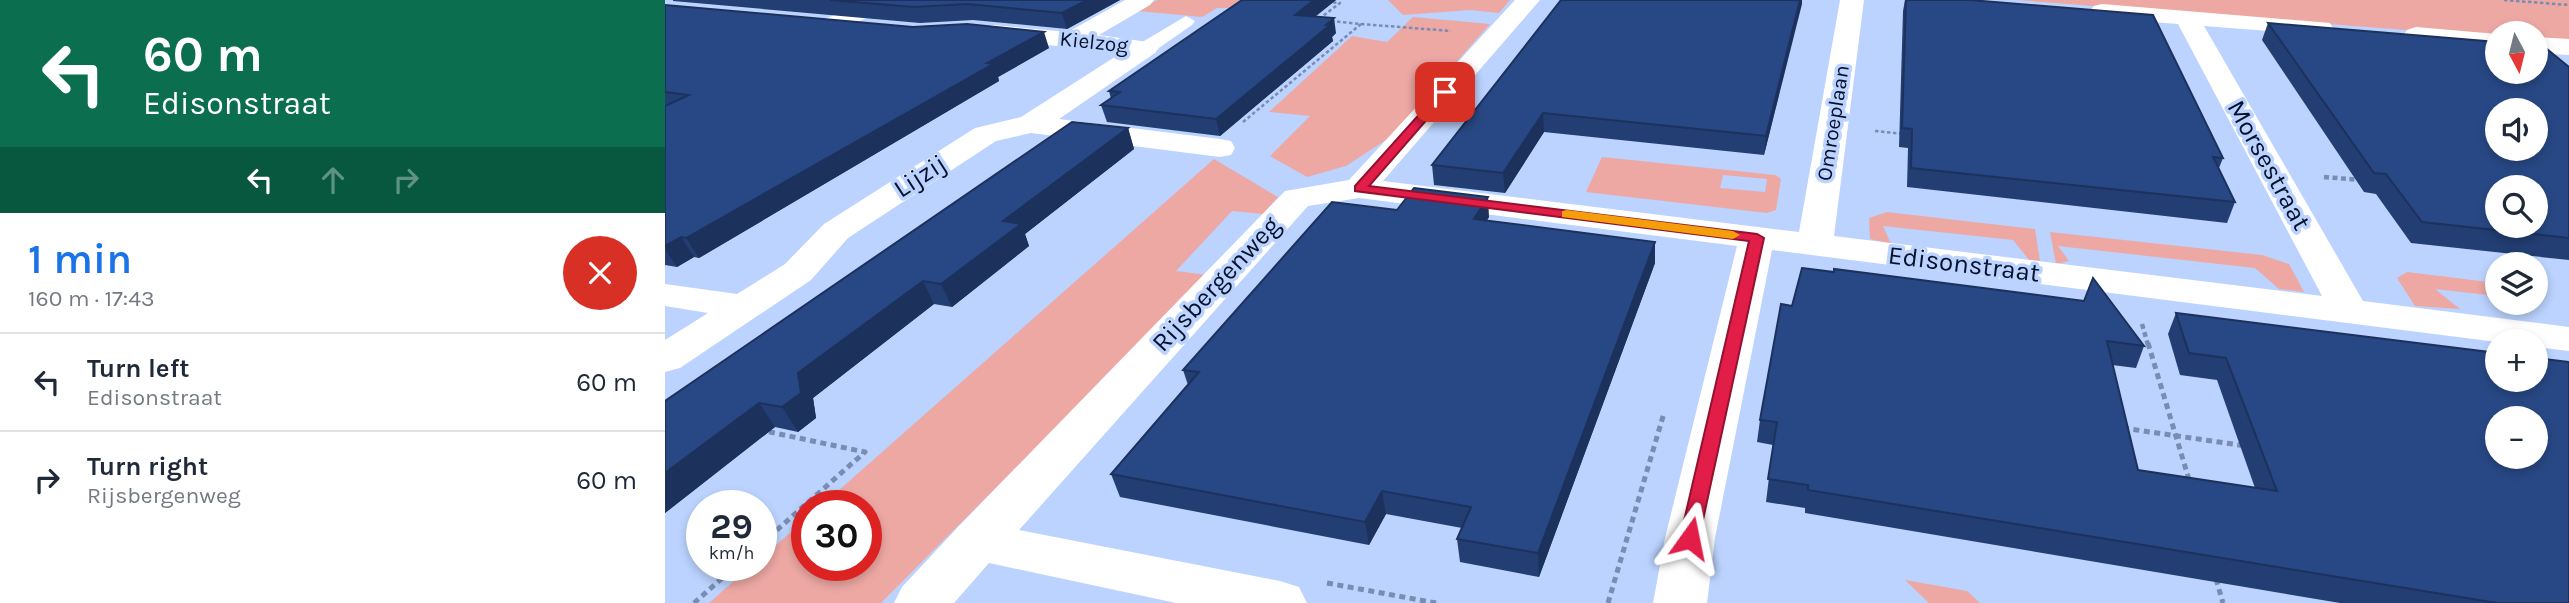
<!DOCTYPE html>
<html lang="en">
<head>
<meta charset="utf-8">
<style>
	body { margin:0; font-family:Karla,sans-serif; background:#f6f6f7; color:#1f2937; height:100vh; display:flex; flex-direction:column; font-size:26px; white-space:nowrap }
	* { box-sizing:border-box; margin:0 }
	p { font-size:23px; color:#747a83 }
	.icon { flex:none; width:38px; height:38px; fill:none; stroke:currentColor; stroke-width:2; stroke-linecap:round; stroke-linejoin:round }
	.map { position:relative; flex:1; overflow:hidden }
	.sheet { display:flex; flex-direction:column; background:#fff; width:665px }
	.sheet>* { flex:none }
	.guide { background:#0b6e4f; color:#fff; overflow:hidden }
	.needle { width:46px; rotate:173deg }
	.buttons { position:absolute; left:1820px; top:21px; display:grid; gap:14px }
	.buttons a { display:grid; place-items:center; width:63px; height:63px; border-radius:50%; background:#fff; box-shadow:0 4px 10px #0003; font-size:35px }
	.speed { position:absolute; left:21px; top:490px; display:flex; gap:14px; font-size:35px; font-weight:700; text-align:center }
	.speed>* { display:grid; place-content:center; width:91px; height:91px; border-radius:50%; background:#fff; box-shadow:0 4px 10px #0003; line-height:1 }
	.speed small { font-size:18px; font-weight:400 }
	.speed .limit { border:10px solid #d22; background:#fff; color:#111 }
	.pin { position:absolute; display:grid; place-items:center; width:60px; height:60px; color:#fff; margin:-30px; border-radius:14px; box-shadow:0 4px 10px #0006 }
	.me { position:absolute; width:77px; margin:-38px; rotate:12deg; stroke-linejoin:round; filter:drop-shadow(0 0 5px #0008) }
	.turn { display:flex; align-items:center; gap:24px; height:147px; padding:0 28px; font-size:32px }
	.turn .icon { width:91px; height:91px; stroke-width:2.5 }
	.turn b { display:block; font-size:49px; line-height:60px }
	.lanes { display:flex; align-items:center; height:66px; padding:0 28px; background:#0003; justify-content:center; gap:35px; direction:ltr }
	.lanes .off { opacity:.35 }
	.round { display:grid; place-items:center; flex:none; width:74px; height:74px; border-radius:37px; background:#f6f6f7 }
	.overview { display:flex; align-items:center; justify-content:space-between; height:119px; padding:0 28px }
	h1 { font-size:42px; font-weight:600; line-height:52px; color:#1a73e8 }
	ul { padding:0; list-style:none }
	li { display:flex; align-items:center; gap:21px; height:98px; padding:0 28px; border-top:2px solid #e0e1e3 }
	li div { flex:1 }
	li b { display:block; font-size:26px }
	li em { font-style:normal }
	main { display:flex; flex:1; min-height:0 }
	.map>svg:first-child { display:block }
	.green { fill:#eda8a4; fill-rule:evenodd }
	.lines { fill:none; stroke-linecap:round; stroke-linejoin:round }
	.path-far2 { stroke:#798cb1; stroke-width:2.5; stroke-dasharray:3.5 2.5; stroke-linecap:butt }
	.path-far1 { stroke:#798cb1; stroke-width:4.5; stroke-dasharray:5 3.5; stroke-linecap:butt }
	.path { stroke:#798cb1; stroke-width:5; stroke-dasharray:6 4.5; stroke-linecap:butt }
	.service { fill:#fff; fill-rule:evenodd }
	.minor { fill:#fff; fill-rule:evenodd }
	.wall { fill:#223e72 }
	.shaded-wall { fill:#1c325d }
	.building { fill:#284885; stroke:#1c325d; stroke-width:2; fill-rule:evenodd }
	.route { fill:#e11d48; stroke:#92132f; stroke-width:2 }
	.slow { fill:#f59e0b }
	.labels { text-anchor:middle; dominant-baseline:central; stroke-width:7; stroke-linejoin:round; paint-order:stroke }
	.far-street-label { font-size:21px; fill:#06122c; stroke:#bbd3fe }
	.street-label { font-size:26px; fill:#06122c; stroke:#bbd3fe }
</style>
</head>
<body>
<main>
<section class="sheet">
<div class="guide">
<div class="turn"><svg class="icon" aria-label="left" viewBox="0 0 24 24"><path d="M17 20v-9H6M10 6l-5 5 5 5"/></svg><div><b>60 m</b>Edisonstraat</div></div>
<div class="lanes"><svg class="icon" aria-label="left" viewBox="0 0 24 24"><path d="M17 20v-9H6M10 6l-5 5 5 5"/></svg><svg class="icon off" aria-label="ahead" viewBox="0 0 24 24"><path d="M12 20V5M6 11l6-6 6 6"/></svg><svg class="icon off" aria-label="right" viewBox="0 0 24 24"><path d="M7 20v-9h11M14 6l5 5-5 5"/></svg></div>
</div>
<div class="overview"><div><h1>1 min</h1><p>160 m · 17:43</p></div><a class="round" style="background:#d93025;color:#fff"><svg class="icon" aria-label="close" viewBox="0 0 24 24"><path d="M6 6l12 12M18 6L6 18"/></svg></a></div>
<ul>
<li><svg class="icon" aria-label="left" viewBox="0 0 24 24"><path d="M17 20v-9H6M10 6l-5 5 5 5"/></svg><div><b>Turn left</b><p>Edisonstraat</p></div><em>60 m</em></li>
<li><svg class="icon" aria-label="right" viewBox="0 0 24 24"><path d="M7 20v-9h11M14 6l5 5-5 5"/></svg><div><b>Turn right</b><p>Rijsbergenweg</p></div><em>60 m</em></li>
</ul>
</section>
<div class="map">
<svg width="1904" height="603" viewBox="0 0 1904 603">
	<rect width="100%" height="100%" fill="#bbd3fe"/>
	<g class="green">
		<path d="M492,0h84l-13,8h-11l-15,9 -64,-6z"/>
		<path d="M723,0h122l-11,13 -29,-3 -67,5z"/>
		<path d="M1352,0h552v42l-33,-3v-6h-39v4z"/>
		<path d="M748,17l77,7 -101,114 -43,28 -39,11 -37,-21 40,-40 -41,-4 83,-76 35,6z"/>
		<path d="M937,157l173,18 6,4 -5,31 -9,3 -181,-21zM1058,175l44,4 -2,13 -45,-4z"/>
		<path d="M549,159l64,38 -15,17 -31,-3 -56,60 32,4 -327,328h-172l43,-38h9v-7l46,-40v47h59v-59h-45z"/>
		<path d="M1222,212l148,17 5,32 -11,-1 -16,-20 -130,-14 8,18 -21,-5 -1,-21z"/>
		<path d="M1385,232l212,23 27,9 15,28 -25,-3 -24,-21 -197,-22 11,15 -13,3z"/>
		<path d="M1742,272l90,11v13l-62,-7 25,20 -45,-3 -18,-28z"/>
		<path d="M1240,580l62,11 13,12h-51z"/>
	</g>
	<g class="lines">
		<g class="path-far2">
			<path d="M1839,0l65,5"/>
			<path d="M654,19l21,-16 -10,-1"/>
			<path d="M696,24l90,7"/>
			<path d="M578,122l118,-98 -30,-3"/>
			<path d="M1210,131l29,3"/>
		</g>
		<g class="path-far1">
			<path d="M1659,177l37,3"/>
			<path d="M1477,324l6,21"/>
		</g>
		<g class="path">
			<path d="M1483,343l42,140"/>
			<path d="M1458,428l123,18"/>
			<path d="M96,544l104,-92 -100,-21"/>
			<path d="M1551,579l7,24"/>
			<path d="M662,583l109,20"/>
			<path d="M29,603l43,-38"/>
			<path d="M943,603l56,-190"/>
		</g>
		<path class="service" d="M521,16l9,5 -3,4 -39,27h-14l-2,-4 2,-4z"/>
		<g class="minor">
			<path d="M202,0h31l-4,5 -53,25 -9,2 -9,-2 -3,-5 3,-5z"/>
			<path d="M460,0h29l-4,5 -51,30 56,8 4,5 -4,5 -96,66 161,20 11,2 4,7 -4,7 -11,2 -189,-24 -35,8 -148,97 -37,42 -131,88 -15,4v-32l43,-27 -43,-7v-22l72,10 48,-30 39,-40 151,-96 46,-11 100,-64 -128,-14 -9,-2 -3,-5 3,-5 9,-2 75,7z"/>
			<path d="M850,0h25l-157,181 416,51 41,-232h24l-30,236 488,60 -144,-272 -76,-6 -8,-2 -4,-5 4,-5 8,-2 228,19 3,5 -3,5 -9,2 -117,-9 159,275 206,26v24l-33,-4v-6l-39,1 -725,-92 -57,288 -8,65h-54l12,-65 72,-292 -378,-48 -51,8 -289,324 261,51 19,6 8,16h-131l-187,-40 -35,40h-60l8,-16 56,-60 327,-336 64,-11z"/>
			<path d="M1751,27l81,7v16l-90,-10 -4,-5 4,-5z"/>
			<path d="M1871,37l33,2v16l-33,-2z"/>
		</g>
	</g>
	<g class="wall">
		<path d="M8,0h447l-53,29 -94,-9 -53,3 -247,-22z"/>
		<path d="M577,0h94l-21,17 21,16 -4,4 1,4 -113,95 -113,-14 -6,-17 10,-6 -2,-8z"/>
		<path d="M896,0h241l-38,155 -220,-23 -39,61 -71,-8 -2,-20z"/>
		<path d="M1240,0h65l253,158 -4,10 16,34 -8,21 -320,-36 1,-39 -9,-1 4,-136z"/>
		<path d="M0,5l384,43 -51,29 1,4 -300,177 -5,-1 -17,10 -12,-2z"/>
		<path d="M1603,23l301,44v193l-158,-17 -35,-49 -12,-2 -102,-152z"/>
		<path d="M463,128l6,21 -109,85 4,12 -77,61 -18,-3 -121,94 3,20 -18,14 -23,-5 -110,86v-112z"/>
		<path d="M824,217l-2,3 168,43 -116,314 -79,-15 -3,-23 5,-11 -76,-14 -17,31 -249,-48 -9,-23 77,-89 -5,-15z"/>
		<path d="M1137,268l342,78 -8,22 -24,-3 26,105 117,18 -38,-108 -37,-5 -12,-41 8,-21 393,290h-229l-535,-90v-5l-39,-6 7,-57 -16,-3 3,-22z"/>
	</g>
	<g class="shaded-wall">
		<path d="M422,0h33l-53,29 -5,-16z"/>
		<path d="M649,0h22l-39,30 -2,-15z"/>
		<path d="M1135,0h2v4l-38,151 2,-19z"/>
		<path d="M669,18l2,15 -4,4 1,4 -113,95 -4,-17z"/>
		<path d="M379,32l5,16 -51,29 1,4 -300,177 -13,-20 301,-175z"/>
		<path d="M878,113l1,19 -39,61 -2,-20z"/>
		<path d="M463,128l6,21 -109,85 4,12 -77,61 -11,-23 62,-63z"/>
		<path d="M823,197l1,20 -13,22 -2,-20z"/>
		<path d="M16,237l13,20 -17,10 -12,-18v-3z"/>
		<path d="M990,242v21l-116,314 -1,-24z"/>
		<path d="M258,281l11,23 -121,94 3,20 -18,14 -16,-25 16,-34z"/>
		<path d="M94,403l16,24 -110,86v-40z"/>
		<path d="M717,491l4,23 -17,31 -4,-23z"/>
	</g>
	<g class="building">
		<path d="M165,0h257l-25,13 -95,-9 -53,3z"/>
		<path d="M577,0h72l-19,15 39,3 -8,7h4l-114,94 -115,-14 19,-13 -11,-1z"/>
		<path d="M896,0h239l-34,136 -223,-23 -40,60 -71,-8z"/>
		<path d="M1241,0h64l183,15 70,143 -10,-1 22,45 -324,-34 1,-39 -10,-1z"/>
		<path d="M0,5l248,22 54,-3 77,8 -57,31 6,1 -307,174 -5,-1 -16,9v-140l24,-11 -24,-3z"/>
		<path d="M1603,23l229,19v30h39v-27h6l27,22v171l-147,-16 -36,-48 -12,-1zM1832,110h39v39h-39zM1832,187h39v39h-39z"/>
		<path d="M407,122l56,6 -125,93 18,3 -80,60 -18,-3 -125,92 3,20 -19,14 -23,-4 -94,70v-72z"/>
		<path d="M749,188l74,9 -14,22 181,23 -117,311 -81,-14 14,-32 -89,-16 -17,31 -254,-48 88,-102 -16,-2 149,-168 65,8z"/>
		<path d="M1137,268l32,4v-3l250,32 9,-23 51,68 -37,-5 31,129 139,21 -51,-133 -37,-5 -13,-40 321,40v27h39v-22l33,4v241h-72l-689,-113v-5l-40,-6 9,-57 -17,-2 21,-116 11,2zM1832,418h39v39h-39z"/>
	</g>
	<path class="route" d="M776,90l10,2 -82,94 388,48 7,4 -66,305 -8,3 -7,-3 -3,-5 69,-297 -394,-50v-5z"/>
	<path class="slow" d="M902,210l166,21 7,4 -7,4 -171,-22v-6z"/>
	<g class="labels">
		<g class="far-street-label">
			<text transform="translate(429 42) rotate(6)">Kielzog</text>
			<text transform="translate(1168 123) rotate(-81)">Omroeplaan</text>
		</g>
		<g class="street-label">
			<text transform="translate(1604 165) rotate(61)">Morsestraat</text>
			<text transform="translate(255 176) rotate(-33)">Lijzij</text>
			<text transform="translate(1299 264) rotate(7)">Edisonstraat</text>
			<text transform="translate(551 284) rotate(-47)">Rijsbergenweg</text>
		</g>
	</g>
</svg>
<div class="buttons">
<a><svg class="needle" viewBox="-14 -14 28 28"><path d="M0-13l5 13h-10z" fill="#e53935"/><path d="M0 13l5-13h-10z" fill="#747a83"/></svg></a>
<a><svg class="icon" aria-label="sound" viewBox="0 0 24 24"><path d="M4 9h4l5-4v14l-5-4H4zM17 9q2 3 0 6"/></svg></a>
<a><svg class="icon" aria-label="search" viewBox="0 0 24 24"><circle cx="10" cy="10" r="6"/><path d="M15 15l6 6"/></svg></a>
<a><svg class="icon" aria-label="layers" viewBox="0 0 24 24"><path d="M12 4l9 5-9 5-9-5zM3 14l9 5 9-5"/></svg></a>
<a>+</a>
<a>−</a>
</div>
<div class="speed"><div>29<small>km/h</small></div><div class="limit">30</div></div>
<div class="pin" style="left:780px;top:92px;background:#d93025"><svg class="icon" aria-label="arrive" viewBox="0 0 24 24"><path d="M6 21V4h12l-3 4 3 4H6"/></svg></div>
<svg class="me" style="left:1025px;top:538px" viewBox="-20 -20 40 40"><path d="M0-17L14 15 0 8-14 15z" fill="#e11d48" stroke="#fff" stroke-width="4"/></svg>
</div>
</main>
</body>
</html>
